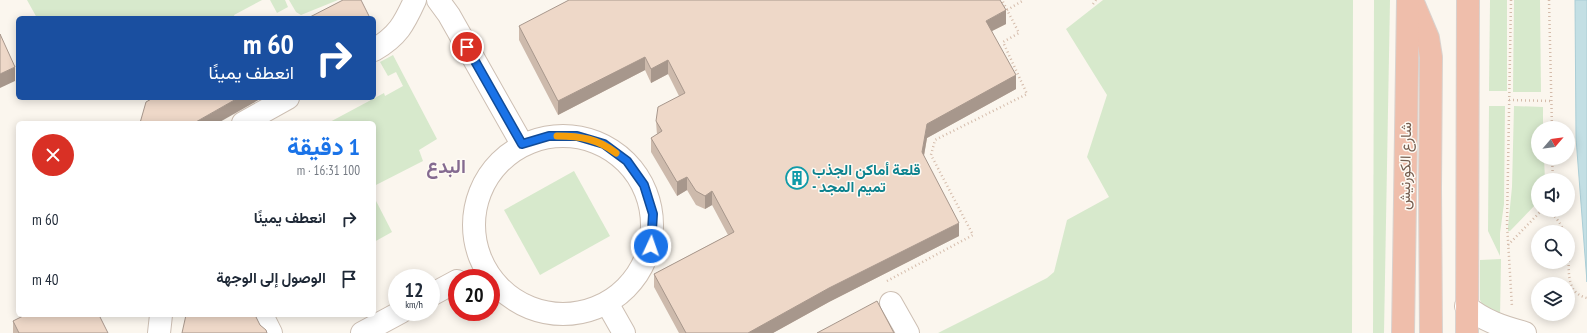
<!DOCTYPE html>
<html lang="ar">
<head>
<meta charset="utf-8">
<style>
	body { margin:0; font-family:"PT Sans Narrow",Vazirmatn,sans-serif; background:#f2f2f3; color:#1f2937; direction:rtl; height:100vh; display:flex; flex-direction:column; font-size:15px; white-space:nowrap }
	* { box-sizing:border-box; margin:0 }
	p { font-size:13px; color:#747a83 }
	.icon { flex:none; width:22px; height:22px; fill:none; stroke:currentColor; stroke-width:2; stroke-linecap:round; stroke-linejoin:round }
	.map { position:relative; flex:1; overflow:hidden; direction:ltr }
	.side { position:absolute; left:16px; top:121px; width:360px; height:196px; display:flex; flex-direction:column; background:#fff; border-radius:6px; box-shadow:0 2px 10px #0003; direction:rtl }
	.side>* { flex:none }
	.guide { position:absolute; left:16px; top:16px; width:360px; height:84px; border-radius:6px; box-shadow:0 2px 10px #0003; direction:rtl; background:#1a4fa0; color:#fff; overflow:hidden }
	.needle { width:26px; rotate:62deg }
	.fabs { position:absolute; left:1531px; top:121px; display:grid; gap:8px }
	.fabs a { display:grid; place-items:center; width:44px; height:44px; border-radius:50%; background:#fff; box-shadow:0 2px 10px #0003; font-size:20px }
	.speed { position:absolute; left:388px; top:269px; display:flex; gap:8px; font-size:20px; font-weight:700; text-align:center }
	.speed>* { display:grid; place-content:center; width:52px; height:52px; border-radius:50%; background:#fff; box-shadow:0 2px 10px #0003; line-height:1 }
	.speed small { font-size:10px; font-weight:400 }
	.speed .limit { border:6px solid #d22; background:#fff; color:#111 }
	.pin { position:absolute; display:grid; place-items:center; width:34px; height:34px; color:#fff; margin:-17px; border:2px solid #fff; border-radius:50%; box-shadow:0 1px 4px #0007 }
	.me { position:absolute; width:44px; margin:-22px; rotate:3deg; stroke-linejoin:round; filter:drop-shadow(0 0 3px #0008) }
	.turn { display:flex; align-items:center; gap:14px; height:84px; padding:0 16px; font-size:18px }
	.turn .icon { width:52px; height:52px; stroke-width:2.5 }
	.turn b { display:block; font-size:28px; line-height:34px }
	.round { display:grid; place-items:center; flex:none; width:42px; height:42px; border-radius:21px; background:#f2f2f3 }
	.headline { display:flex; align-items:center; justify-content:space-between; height:68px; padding:0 16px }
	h1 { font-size:24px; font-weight:700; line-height:30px; color:#1a73e8 }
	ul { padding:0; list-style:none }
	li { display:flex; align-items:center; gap:12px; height:60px; padding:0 16px }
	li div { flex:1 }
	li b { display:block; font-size:15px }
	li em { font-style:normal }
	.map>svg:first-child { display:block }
	.green { fill:#d7e9cc }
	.water { fill:#c3dfe4; stroke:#aacdd5 }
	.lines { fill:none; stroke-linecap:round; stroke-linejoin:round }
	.minor-casing { stroke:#cdbfb3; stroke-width:24 }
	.highway-casing { stroke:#d9d2ce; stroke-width:24 }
	.path { stroke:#d4bbaa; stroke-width:2.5; stroke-dasharray:1 3; stroke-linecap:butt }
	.minor { stroke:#fff; stroke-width:22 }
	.highway { stroke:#efbeab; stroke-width:22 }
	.wall { fill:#cdbaac }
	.shaded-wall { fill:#a7978c }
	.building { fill:#eed8c8; stroke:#a7978c }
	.route-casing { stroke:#114b97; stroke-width:10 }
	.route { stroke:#1a73e8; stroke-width:7 }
	.slow { stroke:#f59e0b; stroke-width:7 }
	.labels { text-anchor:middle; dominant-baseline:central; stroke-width:3; stroke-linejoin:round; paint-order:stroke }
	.street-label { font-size:15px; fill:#765f51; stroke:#fefaf4 }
	.culture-label { font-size:15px; font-weight:bold; fill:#0d838f; stroke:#fefaf4; text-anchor:start }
	.district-label { font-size:19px; font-weight:bold; fill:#846a90; stroke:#fefaf4 }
</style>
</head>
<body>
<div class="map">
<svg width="1587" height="333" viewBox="0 0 1587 333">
	<rect width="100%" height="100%" fill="#fbf6ee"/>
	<g class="green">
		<path d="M27,0h235l-28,15 1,3h-198z"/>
		<path d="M270,0h15l3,7 -11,6z"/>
		<path d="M289,0h49l-37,15 -5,-3z"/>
		<path d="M1103,0h250l-1,333h-414l109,-55 7,-6 13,-52 42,-23 -22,-40 20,-62 -41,-66z"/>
		<path d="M1374,0h16l-6,333h-11z"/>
		<path d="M1490,0h17v91h-18z"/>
		<path d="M1514,0h26l1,92h-28z"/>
		<path d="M393,55l44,84 -18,11 4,11 -49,25v-63h-46l56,-30 1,3 18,-10 -7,-14 -8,4 -8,-14z"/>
		<path d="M1489,106h16l-1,98 -4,29v23l-12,-25z"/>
		<path d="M1514,106l29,1v21h-5v30h6l1,22h-7v22l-28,29h-2v-4l4,-40z"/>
		<path d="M574,171l36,65 -70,39 -36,-65z"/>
		<path d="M374,197l18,35 -18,10z"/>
		<path d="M1501,259l-1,59 -16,-10 -4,-8v-40z"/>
	</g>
	<path class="water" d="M1575,0h12v282l-11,-144z"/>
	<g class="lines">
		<g class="minor-casing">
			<g id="minor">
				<path d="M438,0l11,15 73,129"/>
				<path d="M374,50c24,-14 30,-26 41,-50"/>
				<path d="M243,123l45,-25"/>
				<circle cx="563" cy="225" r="89"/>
				<path d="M431,295l26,-14"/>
				<path d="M607,303l17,30"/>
				<path d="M891,303l17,30"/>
				<path d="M1466,306c18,15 37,21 59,27"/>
				<path d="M262,315l9,18"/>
				<path d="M159,333l2,-18"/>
				<path d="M362,333l39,-21"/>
			</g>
		</g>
		<g class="highway-casing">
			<g id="highway">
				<path d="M1412,0l16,38 3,19 -1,131 1,145"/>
				<path d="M1403,333l5,-333"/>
				<path d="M1467,333l1,-333"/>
			</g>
		</g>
		<g class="path">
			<path d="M1511,0l-4,224 5,83"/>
			<path d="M1549,0l3,128"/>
			<path d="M1093,4l3,-4"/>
			<path d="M1007,10l17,-10"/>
			<path d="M1509,100l42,1"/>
			<path d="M1552,158l1,22"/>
			<path d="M1550,210l9,12 6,10"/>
			<path d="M1508,245l34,-35"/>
			<path d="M1568,245c3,19 -6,47 19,53"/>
			<path d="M887,281l86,-46 -42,-80 4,-15 92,-46 -24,-52 16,-9 -17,-33"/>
		</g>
		<use href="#minor" class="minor"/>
		<use href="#highway" class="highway"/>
	</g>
	<g class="wall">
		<path d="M1006,24l-14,7 24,58 -89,49 -3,18 35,80 -130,66 -56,31h-94l-25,-46v-13l74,-39 -16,-30 -7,4 -9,-4 -9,-15 -10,6 -26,-44v-14l6,-3 -1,-14 23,-25 -11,-22 -17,9 -6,-13 -87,45 -39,-75v-14z"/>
		<path d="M13,321l95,12h-95z"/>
	</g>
	<g class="shaded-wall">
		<path d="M1006,10v14l-20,10v-13z"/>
		<path d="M645,57v13l-87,45v-14z"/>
		<path d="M668,60v14l-17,9v-14z"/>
		<path d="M15,67v14l-15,7v-14z"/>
		<path d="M1016,75v14l-89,49 -5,28v-14l5,-28z"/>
		<path d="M238,98h24l-44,25h-24z"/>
		<path d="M687,177v13l-10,6v-14z"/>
		<path d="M712,191v14l-7,4v-13z"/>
		<path d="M959,223v13l-130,66 -56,31h-25l81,-45z"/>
	</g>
	<g class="building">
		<path d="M343,0h18l9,18h-62z"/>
		<path d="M569,0h431l6,10 -20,11 30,54 -89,49 -5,28 37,71 -130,65 -81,45h-62l-32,-59 80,-42 -22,-41 -7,5 -9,-5 -9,-14 -10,5 -26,-44 11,-7 -6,-10 2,-14 27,-14 -17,-33 -17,9 -6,-12 -87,44 -39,-75z"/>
		<path d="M0,34l15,33 -15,7z"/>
		<path d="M153,98h85l-44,25h-54l6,-21z"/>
		<path d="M877,301l17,32h-77z"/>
		<path d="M25,315h74l9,18h-89l-6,-12z"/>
		<path d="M186,315h69l5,10 6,5 1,3h-85z"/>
	</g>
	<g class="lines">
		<g class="route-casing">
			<path id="route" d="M467,47l55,97 27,-8h28l27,8 23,17 17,24 9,29 -2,32"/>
		</g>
		<use href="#route" class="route"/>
		<path class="slow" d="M557,136c24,0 41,3 59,17"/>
	</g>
	<defs>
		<g id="building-ring" transform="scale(1.15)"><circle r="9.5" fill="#fefaf4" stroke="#0f9aa8" stroke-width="1.5"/><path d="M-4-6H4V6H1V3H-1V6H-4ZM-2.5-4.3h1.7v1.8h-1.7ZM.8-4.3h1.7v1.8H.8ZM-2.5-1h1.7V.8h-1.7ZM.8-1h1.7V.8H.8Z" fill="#0f9aa8"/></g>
	</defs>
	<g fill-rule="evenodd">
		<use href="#building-ring" x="797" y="178"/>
	</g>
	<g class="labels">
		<g class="street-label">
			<text transform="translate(1405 166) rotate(-89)">شارع الكورنيش</text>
		</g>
		<g class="culture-label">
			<text x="812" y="169">قلعة أماكن الجذب<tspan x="812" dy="17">- تميم المجد</tspan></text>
		</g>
		<g class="district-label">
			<text x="446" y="166">البدع</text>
		</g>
	</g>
</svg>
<div class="fabs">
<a><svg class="needle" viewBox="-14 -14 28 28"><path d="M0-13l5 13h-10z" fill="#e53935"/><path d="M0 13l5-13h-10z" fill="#747a83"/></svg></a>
<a><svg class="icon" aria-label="sound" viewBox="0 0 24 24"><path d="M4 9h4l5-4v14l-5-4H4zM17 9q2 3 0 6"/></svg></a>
<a><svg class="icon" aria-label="search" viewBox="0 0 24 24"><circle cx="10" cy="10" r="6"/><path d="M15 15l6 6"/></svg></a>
<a><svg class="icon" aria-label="layers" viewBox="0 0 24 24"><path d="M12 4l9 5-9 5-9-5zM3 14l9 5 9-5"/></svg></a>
</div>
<div class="speed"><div>12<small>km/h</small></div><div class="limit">20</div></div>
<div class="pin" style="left:467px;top:47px;background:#d93025"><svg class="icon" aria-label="arrive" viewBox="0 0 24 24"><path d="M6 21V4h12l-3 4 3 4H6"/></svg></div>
<svg class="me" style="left:651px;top:246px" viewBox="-20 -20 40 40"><circle r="17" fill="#1a73e8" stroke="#fff" stroke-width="3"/><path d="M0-11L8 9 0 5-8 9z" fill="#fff"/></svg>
<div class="guide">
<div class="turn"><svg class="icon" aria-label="right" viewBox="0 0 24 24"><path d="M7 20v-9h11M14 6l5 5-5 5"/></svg><div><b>60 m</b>انعطف يمينًا</div></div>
</div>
<section class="side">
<div class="headline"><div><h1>1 دقيقة</h1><p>100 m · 16:31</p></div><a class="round" style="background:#d93025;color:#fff"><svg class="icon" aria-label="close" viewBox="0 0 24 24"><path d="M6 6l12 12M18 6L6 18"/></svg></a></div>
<ul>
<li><svg class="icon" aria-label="right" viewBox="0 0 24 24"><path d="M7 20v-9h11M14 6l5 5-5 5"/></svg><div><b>انعطف يمينًا</b></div><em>60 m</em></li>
<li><svg class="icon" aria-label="arrive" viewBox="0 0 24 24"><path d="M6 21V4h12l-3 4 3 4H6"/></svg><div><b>الوصول إلى الوجهة</b></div><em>40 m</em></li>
</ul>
</section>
</div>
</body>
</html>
